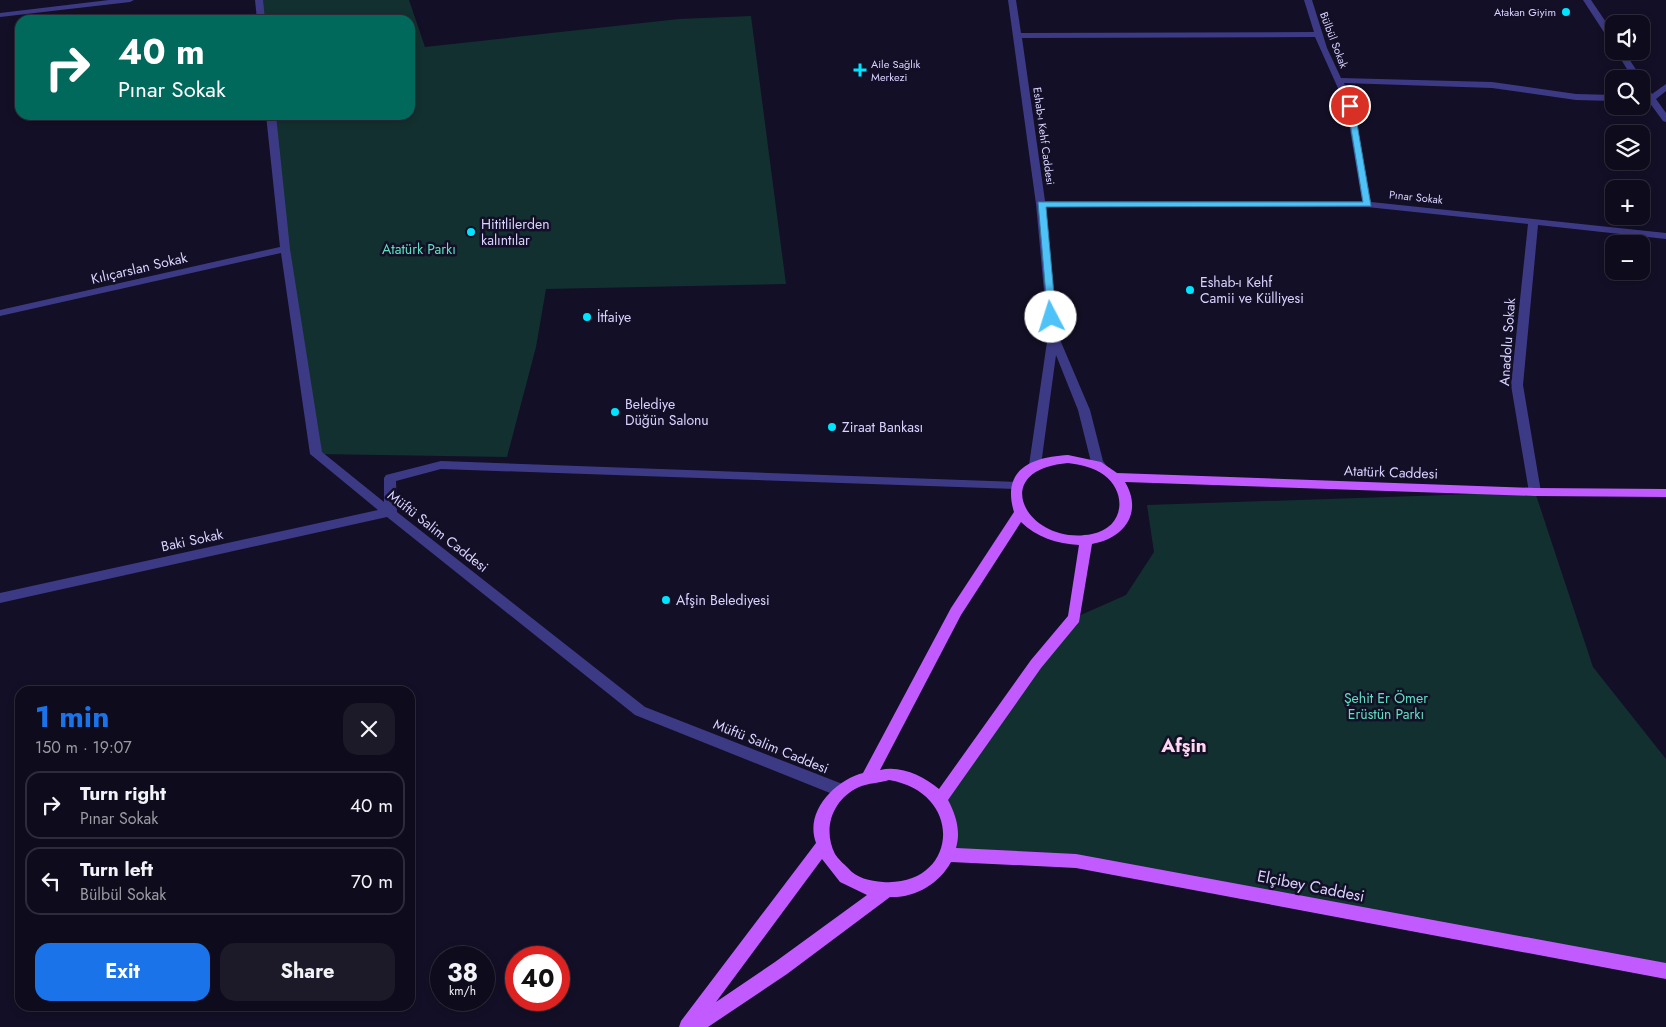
<!DOCTYPE html>
<html lang="en">
<head>
<meta charset="utf-8">
<style>
	body { margin:0; font-family:Jost,sans-serif; background:#1c1929; color:#f1f3f6; height:100vh; display:flex; flex-direction:column; font-size:19px; white-space:nowrap }
	* { box-sizing:border-box; margin:0 }
	p { font-size:16px; color:#9b9ba3 }
	.icon { flex:none; width:28px; height:28px; fill:none; stroke:currentColor; stroke-width:2; stroke-linecap:round; stroke-linejoin:round }
	.map { position:relative; flex:1; overflow:hidden }
	.side { position:absolute; left:15px; top:686px; width:400px; height:325px; display:flex; flex-direction:column; background:#0e0b1c; border-radius:15px; box-shadow:0 2px 8px #0003,0 0 0 1px #2e2b3b }
	.side>* { flex:none }
	.top-card { position:absolute; left:15px; top:15px; width:400px; height:105px; border-radius:15px; box-shadow:0 2px 8px #0003,0 0 0 1px #2e2b3b; background:#00695c; color:#fff; overflow:hidden }
	.tools { position:absolute; left:1605px; top:15px; display:grid; gap:10px }
	.tools a { display:grid; place-items:center; width:45px; height:45px; border-radius:10px; background:#0e0b1c; box-shadow:0 2px 8px #0003,0 0 0 1px #2e2b3b; font-size:25px }
	.speed { position:absolute; left:430px; top:946px; display:flex; gap:10px; font-size:25px; font-weight:700; text-align:center }
	.speed>* { display:grid; place-content:center; width:65px; height:65px; border-radius:50%; background:#0e0b1c; box-shadow:0 2px 8px #0003,0 0 0 1px #2e2b3b; line-height:1 }
	.speed small { font-size:12px; font-weight:400 }
	.speed .limit { border:8px solid #d22; background:#fff; color:#111 }
	.pin { position:absolute; display:grid; place-items:center; width:42px; height:42px; color:#fff; margin:-21px; border:2px solid #fff; border-radius:50%; box-shadow:0 1px 5px #0007 }
	.me { position:absolute; width:55px; margin:-28px; rotate:355deg; stroke-linejoin:round; filter:drop-shadow(0 0 4px #0008) }
	.turn { display:flex; align-items:center; gap:18px; height:105px; padding:0 20px; font-size:22px }
	.turn .icon { width:65px; height:65px; stroke-width:2.5 }
	.turn b { display:block; font-size:35px; line-height:42px }
	.round { display:grid; place-items:center; flex:none; width:52px; height:52px; border-radius:15px; background:#1c1929 }
	.summary { display:flex; align-items:center; justify-content:space-between; height:85px; padding:0 20px }
	h1 { font-size:30px; font-weight:700; line-height:38px; color:#1a73e8 }
	.primary-button { display:flex; gap:10px; margin-top:auto; padding:10px 20px }
	.primary-button a { flex:1; height:58px; border-radius:15px; background:#1a73e8; color:#fff; font-size:20px; font-weight:700; line-height:58px; text-align:center }
	.primary-button a+a { background:#1c1929; color:#f1f3f6 }
	ul { padding:0; list-style:none }
	li { display:flex; align-items:center; gap:15px; height:68px; margin:0 10px 8px; padding:0 10px; border:2px solid #2e2b3b; border-radius:15px }
	li div { flex:1 }
	li b { display:block; font-size:19px }
	li em { font-style:normal }
	.map>svg:first-child { display:block }
	.green { fill:#12302f }
	.lines { fill:none; stroke-linecap:round; stroke-linejoin:round }
	.minor { fill:#3d3a85; fill-rule:evenodd }
	.major { fill:#c25bff; fill-rule:evenodd }
	.route { fill:#4fc3f7; stroke:#337fa1 }
	.poi-dot { fill:#00e5ff; stroke:#130f26; stroke-width:2 }
	.labels { text-anchor:middle; dominant-baseline:central; stroke-width:5; stroke-linejoin:round; paint-order:stroke }
	.far-poi-label { font-size:11px; fill:#d9d4ff; stroke:#130f26; text-anchor:end }
	.far-street-label { font-size:11px; fill:#d9d4ff; stroke:#130f26 }
	.poi-label { font-size:14px; fill:#d9d4ff; stroke:#130f26; text-anchor:start }
	.park-label { font-size:14px; fill:#5fe0c0; stroke:#130f26 }
	.street-label { font-size:14px; fill:#d9d4ff; stroke:#130f26 }
	.near-street-label { font-size:16px; fill:#d9d4ff; stroke:#130f26 }
	.district-label { font-size:19px; font-weight:bold; fill:#ffd6f0; stroke:#130f26 }
</style>
</head>
<body>
<div class="map">
<svg width="1666" height="1027" viewBox="0 0 1666 1027">
	<rect width="100%" height="100%" fill="#130f26"/>
	<g class="green">
		<path d="M259,0h150l16,47 254,-28 72,-3 35,268 -240,5 -10,58 -29,110 -191,-3 -45,-339h139v-95h-149z"/>
		<path d="M1535,492l58,175 73,92v212l-590,-110 -129,-6 -7,-56 134,-181 52,-23 28,-43 -7,-47z"/>
	</g>
	<g class="lines">
		<g class="minor">
			<path d="M109,0h25l-4,2 -130,15v-4z"/>
			<path d="M255,0h8l2,20h-8z"/>
			<path d="M1008,0h8l5,33 293,-1 -10,-32h8l15,48 14,30 151,4 84,12 38,1v6l-38,-1 -84,-12 -148,-5 10,23 17,96 295,31v6l-128,-14 -15,160 18,107 -2,3h-8l-2,-3 -18,-107 17,-161 -161,-17h-321l12,128 32,75 13,51 5,7 -6,4 -4,-1 -7,-9 -13,-52 -22,-55 -15,110 -2,3h-8l-2,-3 19,-130 -12,-131zM1315,37l31,69 16,95h-317l-23,-163z"/>
			<path d="M1583,0h8l23,34v9h-3z"/>
			<path d="M1616,51h8l18,28 -1,2v-2h-8z"/>
			<path d="M1641,81l3,1 8,12 14,-10v7l-10,8 10,14v9l-3,-1 -14,-19 -8,-1v-4l4,-1 -4,-5z"/>
			<path d="M266,115h10l14,134 32,203 62,50v-24l2,-3 55,-14 579,21 2,3 -2,3 -4,1 -575,-20 -45,12 1,31 248,195 200,78 2,5 -2,5 -5,2 -205,-82 -248,-198 -387,86v-10l378,-83 -68,-56 -29,-201 -281,63v-6l280,-63z"/>
		</g>
		<path class="major" d="M1068,455l33,7 16,11 418,15 131,1v8l-131,-1 -410,-14c18,30 0,56 -33,62l-13,78 -38,46 -93,132c8,15 13,31 8,48l120,6 590,109v16l-590,-111 -125,-6c-12,22 -36,36 -61,35l-103,77 -79,53h-29l2,-6 135,-178c-12,-32 20,-63 47,-70l88,-165 63,-96c-13,-43 18,-55 54,-57zM1068,463c13,2 25,4 36,12 24,18 20,53 -12,59 -64,13 -107,-64 -24,-71zM1021,522c15,15 36,22 58,23l-11,71 -37,44 -92,129c-16,-13 -38,-24 -59,-19l81,-155zM889,780c77,13 69,107 -6,102 -13,-1 -27,-4 -35,-14 -4,-4 -10,-9 -13,-14 -13,-26 -2,-55 24,-67 9,-4 21,-4 30,-7zM822,859l18,23 27,13 -92,67 -59,40z"/>
	</g>
	<path class="route" d="M1347,104l7,2 17,100 -325,1 10,110 -1,2h-7l-10,-117h325z"/>
	<g class="poi-dot">
		<circle cx="1566" cy="12" r="5"/>
		<path d="M857.5 62.5h5v5h5v5h-5v5h-5v-5h-5v-5h5z"/>
		<circle cx="471" cy="232" r="5"/>
		<circle cx="1190" cy="290" r="5"/>
		<circle cx="587" cy="317" r="5"/>
		<circle cx="615" cy="412" r="5"/>
		<circle cx="832" cy="427" r="5"/>
		<circle cx="666" cy="600" r="5"/>
	</g>
	<g class="labels">
		<g class="far-poi-label">
			<text x="1556" y="12">Atakan Giyim</text>
			<text x="871" y="64" text-anchor="start">Aile Sağlık<tspan x="871" dy="13">Merkezi</tspan></text>
		</g>
		<g class="far-street-label">
			<text transform="translate(1334 40) rotate(69)">Bülbül Sokak</text>
			<text transform="translate(1044 136) rotate(82)">Eshab-ı Kehf Caddesi</text>
			<text transform="translate(1416 197) rotate(6)">Pınar Sokak</text>
		</g>
		<g class="poi-label">
			<text x="481" y="224">Hititlilerden<tspan x="481" dy="16">kalıntılar</tspan></text>
			<text x="1200" y="282">Eshab-ı Kehf<tspan x="1200" dy="16">Camii ve Külliyesi</tspan></text>
			<text x="597" y="317">İtfaiye</text>
			<text x="625" y="404">Belediye<tspan x="625" dy="16">Düğün Salonu</tspan></text>
			<text x="842" y="427">Ziraat Bankası</text>
			<text x="676" y="600">Afşin Belediyesi</text>
		</g>
		<g class="park-label">
			<text x="419" y="249">Atatürk Parkı</text>
			<text x="1386" y="698">Şehit Er Ömer<tspan x="1386" dy="16">Erüstün Parkı</tspan></text>
		</g>
		<g class="street-label">
			<text transform="translate(139 268) rotate(-13)">Kılıçarslan Sokak</text>
			<text transform="translate(1507 342) rotate(-86)">Anadolu Sokak</text>
			<text transform="translate(1391 472) rotate(2)">Atatürk Caddesi</text>
			<text transform="translate(438 531) rotate(38)">Müftü Salim Caddesi</text>
			<text transform="translate(192 540) rotate(-12)">Baki Sokak</text>
			<text transform="translate(771 746) rotate(22)">Müftü Salim Caddesi</text>
		</g>
		<g class="near-street-label">
			<text transform="translate(1311 886) rotate(11)">Elçibey Caddesi</text>
		</g>
		<g class="district-label">
			<text x="1184" y="745">Afşin</text>
		</g>
	</g>
</svg>
<div class="tools">
<a><svg class="icon" aria-label="sound" viewBox="0 0 24 24"><path d="M4 9h4l5-4v14l-5-4H4zM17 9q2 3 0 6"/></svg></a>
<a><svg class="icon" aria-label="search" viewBox="0 0 24 24"><circle cx="10" cy="10" r="6"/><path d="M15 15l6 6"/></svg></a>
<a><svg class="icon" aria-label="layers" viewBox="0 0 24 24"><path d="M12 4l9 5-9 5-9-5zM3 14l9 5 9-5"/></svg></a>
<a>+</a>
<a>−</a>
</div>
<div class="speed"><div>38<small>km/h</small></div><div class="limit">40</div></div>
<div class="pin" style="left:1350px;top:106px;background:#d93025"><svg class="icon" aria-label="arrive" viewBox="0 0 24 24"><path d="M6 21V4h12l-3 4 3 4H6"/></svg></div>
<svg class="me" style="left:1051px;top:317px" viewBox="-20 -20 40 40"><circle r="19" fill="#fff"/><path d="M0-13L10 11 0 6-10 11z" fill="#4fc3f7"/></svg>
<div class="top-card">
<div class="turn"><svg class="icon" aria-label="right" viewBox="0 0 24 24"><path d="M7 20v-9h11M14 6l5 5-5 5"/></svg><div><b>40 m</b>Pınar Sokak</div></div>
</div>
<section class="side">
<div class="summary"><div><h1>1 min</h1><p>150 m · 19:07</p></div><a class="round"><svg class="icon" aria-label="close" viewBox="0 0 24 24"><path d="M6 6l12 12M18 6L6 18"/></svg></a></div>
<ul>
<li><svg class="icon" aria-label="right" viewBox="0 0 24 24"><path d="M7 20v-9h11M14 6l5 5-5 5"/></svg><div><b>Turn right</b><p>Pınar Sokak</p></div><em>40 m</em></li>
<li><svg class="icon" aria-label="left" viewBox="0 0 24 24"><path d="M17 20v-9H6M10 6l-5 5 5 5"/></svg><div><b>Turn left</b><p>Bülbül Sokak</p></div><em>70 m</em></li>
</ul>
<div class="primary-button"><a>Exit</a><a>Share</a></div>
</section>
</div>
</body>
</html>
